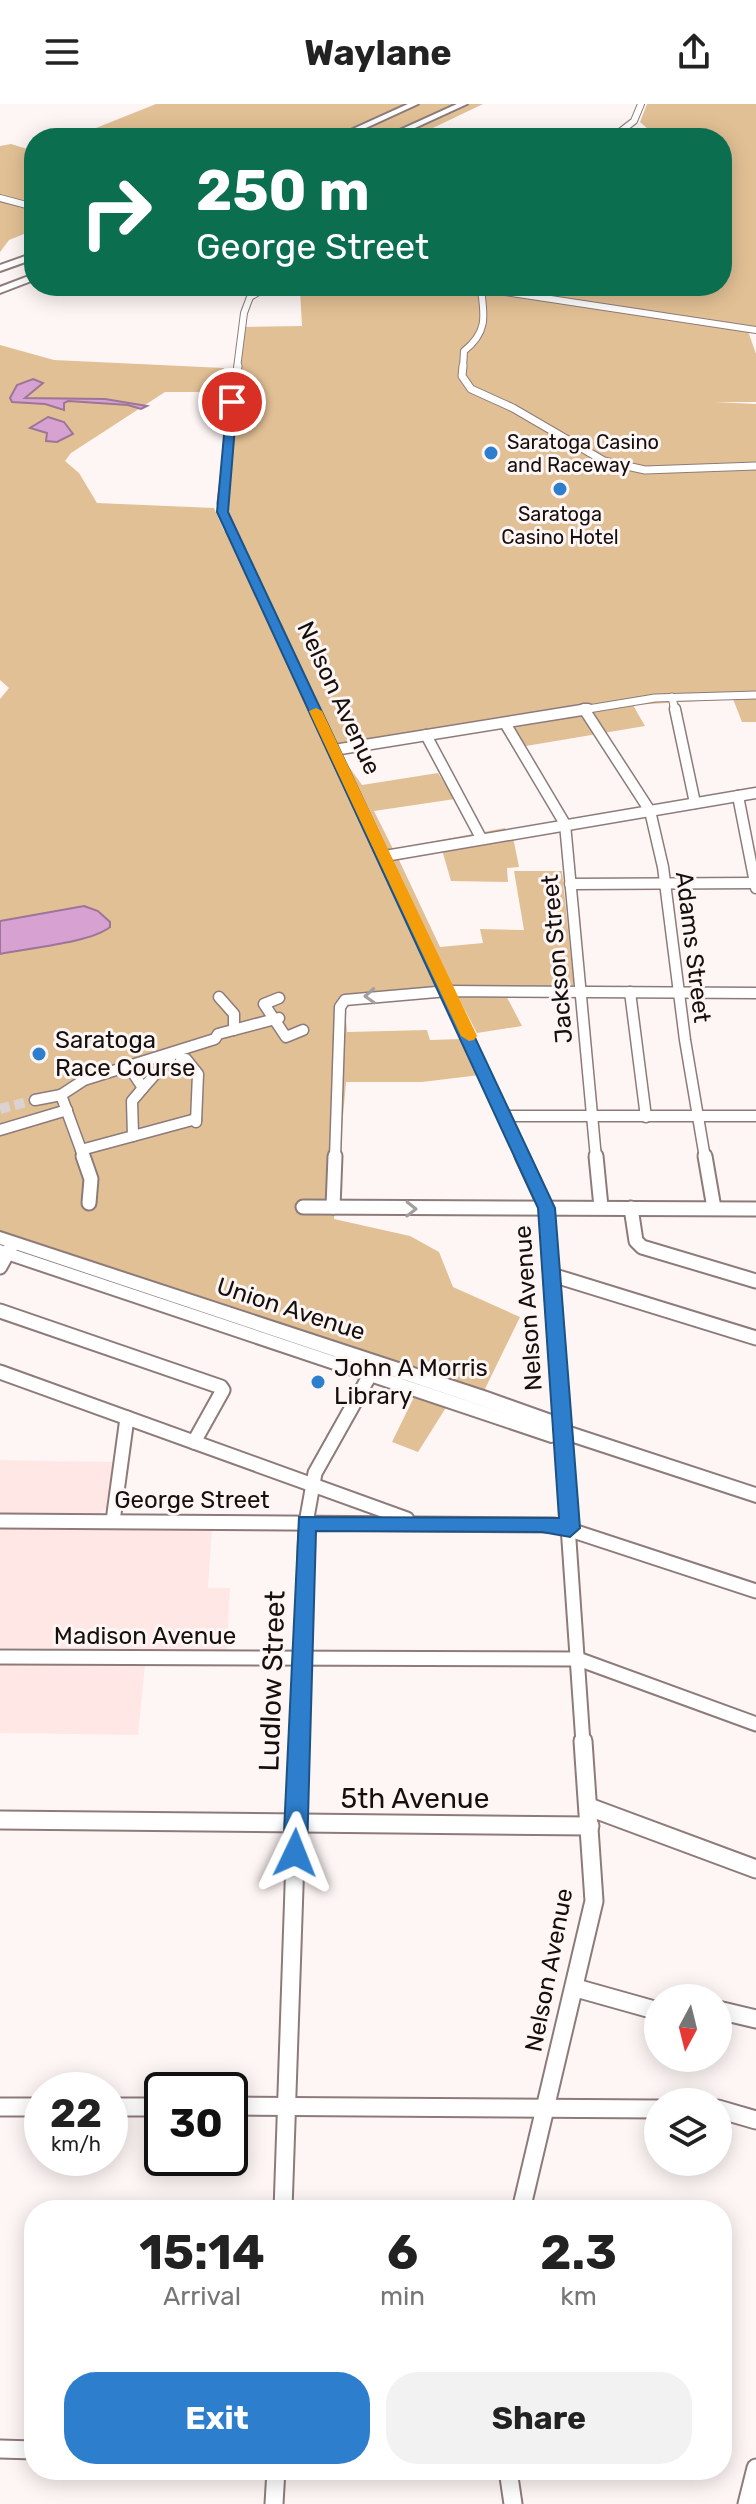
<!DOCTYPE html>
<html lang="en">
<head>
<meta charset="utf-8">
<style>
	body { margin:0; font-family:Rubik,sans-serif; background:#f2f2f2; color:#222; height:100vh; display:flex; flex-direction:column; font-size:30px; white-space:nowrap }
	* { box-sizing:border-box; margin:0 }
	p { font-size:26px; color:#767676 }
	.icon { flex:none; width:44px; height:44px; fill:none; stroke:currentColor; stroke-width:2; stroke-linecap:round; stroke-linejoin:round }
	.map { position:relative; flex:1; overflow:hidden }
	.drawer { position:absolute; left:24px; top:2096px; width:708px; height:280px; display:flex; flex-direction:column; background:#fff; border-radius:32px; box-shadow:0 4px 20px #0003 }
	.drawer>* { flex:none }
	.banner { position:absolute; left:24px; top:24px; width:708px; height:168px; border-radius:32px; box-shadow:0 4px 20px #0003; background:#0b6e4f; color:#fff; overflow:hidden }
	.needle { width:52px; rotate:187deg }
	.fabs { position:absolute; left:644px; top:1880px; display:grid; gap:16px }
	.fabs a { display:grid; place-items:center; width:88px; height:88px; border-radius:50%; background:#fff; box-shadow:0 4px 20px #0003; font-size:40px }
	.speed { position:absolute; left:24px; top:1968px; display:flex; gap:16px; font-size:40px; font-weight:700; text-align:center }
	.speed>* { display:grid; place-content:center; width:104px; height:104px; border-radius:50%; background:#fff; box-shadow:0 4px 20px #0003; line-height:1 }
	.speed small { font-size:20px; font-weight:400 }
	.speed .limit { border:4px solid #111; border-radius:12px; background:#fff; color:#111 }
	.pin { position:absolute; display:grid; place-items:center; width:68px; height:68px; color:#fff; margin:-34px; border:4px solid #fff; border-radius:50%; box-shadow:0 2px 8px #0007 }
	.me { position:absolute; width:88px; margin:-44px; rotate:2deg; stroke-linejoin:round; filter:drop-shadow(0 0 6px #0008) }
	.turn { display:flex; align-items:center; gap:28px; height:168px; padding:0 40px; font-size:36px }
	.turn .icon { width:104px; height:104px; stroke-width:2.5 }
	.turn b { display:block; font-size:56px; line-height:68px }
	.eta { display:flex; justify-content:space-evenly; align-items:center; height:136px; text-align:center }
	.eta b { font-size:48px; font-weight:700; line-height:56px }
	.cta { display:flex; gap:16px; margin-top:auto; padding:16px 40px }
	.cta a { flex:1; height:92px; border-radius:32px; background:#2d7ecd; color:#fff; font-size:32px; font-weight:700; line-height:92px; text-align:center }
	.cta a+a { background:#f2f2f2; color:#222 }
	header { display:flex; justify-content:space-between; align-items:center; height:104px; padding:0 40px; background:#fff; font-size:36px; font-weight:700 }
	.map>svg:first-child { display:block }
	.built { fill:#ffe7e6 }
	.green { fill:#e2c095 }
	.water { fill:#d7a1d2; stroke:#9d7597; stroke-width:2 }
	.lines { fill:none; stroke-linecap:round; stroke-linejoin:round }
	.minor-tunnel { stroke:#dbd3d2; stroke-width:10; stroke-dasharray:10 5; stroke-linecap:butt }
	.minor-far4-casing { stroke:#8d7b7a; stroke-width:8 }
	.minor-far3-casing { stroke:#8d7b7a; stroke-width:9 }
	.minor-far2-casing { stroke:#8d7b7a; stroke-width:13 }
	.minor-far1-casing { stroke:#8d7b7a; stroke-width:17 }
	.minor-casing { stroke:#8d7b7a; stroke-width:21 }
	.major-casing { stroke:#8d7b7a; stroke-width:4 }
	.highway-casing { stroke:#8d7b7a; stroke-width:4 }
	.minor-far4 { stroke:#fff; stroke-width:6 }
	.minor-far3 { stroke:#fff; stroke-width:7 }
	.minor-far2 { stroke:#fff; stroke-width:10 }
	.minor-far1 { stroke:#fff; stroke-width:13 }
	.minor { stroke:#fff; stroke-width:17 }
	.major { fill:#fff; fill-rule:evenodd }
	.highway { fill:#fff; fill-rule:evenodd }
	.oneway { stroke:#a19f9f }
	.route { fill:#2d7ecd; stroke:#1d5285; stroke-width:2 }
	.slow { fill:#f59e0b }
	.poi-dot { fill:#2d7ecd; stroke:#fef6f5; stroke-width:3 }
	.labels { text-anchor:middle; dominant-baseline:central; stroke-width:6; stroke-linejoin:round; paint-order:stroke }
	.far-poi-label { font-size:20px; fill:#150f0e; stroke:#fef6f5; text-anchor:start }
	.street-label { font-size:24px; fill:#150f0e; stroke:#fef6f5 }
	.poi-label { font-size:24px; fill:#150f0e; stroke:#fef6f5; text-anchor:start }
	.near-street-label { font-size:28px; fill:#150f0e; stroke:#fef6f5 }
</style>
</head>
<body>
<header><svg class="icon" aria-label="menu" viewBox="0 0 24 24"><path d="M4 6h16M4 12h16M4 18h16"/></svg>Waylane<svg class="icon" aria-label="share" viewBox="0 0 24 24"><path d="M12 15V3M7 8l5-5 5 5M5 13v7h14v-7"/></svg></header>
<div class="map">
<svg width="756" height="2400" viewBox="0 0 756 2400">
	<rect width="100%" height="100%" fill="#fef6f5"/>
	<g class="built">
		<path d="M0,1356l114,2 -6,45 -10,9 -98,1z"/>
		<path d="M0,1423l212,1 -4,60h22l-3,62 -227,-2z"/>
		<path d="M0,1560l145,1 -7,70 -138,-2z"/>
	</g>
	<g class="green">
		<path d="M156,0h327l-71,34h-341z"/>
		<path d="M647,0h109v224l-8,3 8,23v48h-41l41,2v318h-14l-9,-23 -100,6 12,21 -131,22 -15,-21 -159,27 22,31 76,-12 17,26 -81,12 19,38 112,-21 8,9 6,30 -12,1 1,14 -57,-1 -9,-31 -43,10 41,87 43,-4 -3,-14 44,1 -10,-59h48l12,117 -73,-2 21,40 -45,7 -20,-38 -93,5 -19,8 2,24 80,-2 3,10 31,-1 19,36 -58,7h-76l-12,137 76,17 29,16 14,35 67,30 -37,76 -483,-154v-540l9,-11 -9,-8v-335l54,15 170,8 -2,24h-57l-94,61 -6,8 14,12 18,30 117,5 10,23 9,-1 -12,-27 21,-176 60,-1 -2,-36 238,4 -42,-7h-222l2,-1h446v-148h-64l-18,-16z"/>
		<path d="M11,40l23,7v79l-25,10 -9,12v-106z"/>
		<path d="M415,1291l32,11 -29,46 -26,-10z"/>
	</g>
	<g class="water">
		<path d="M33,275l10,4 -18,15 80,1 42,7 -6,3 -13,-4 -60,-4 -4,2v7l-19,-6 -33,-2 -2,-4 7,-13z"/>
		<path d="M48,313l16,5 9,12 -16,8 -11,-1 1,-8 -17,-5z"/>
		<path d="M84,802l14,5 12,11v5c-20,16 -82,21 -110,27v-33z"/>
	</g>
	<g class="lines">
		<path class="minor-tunnel" d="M0,1005l35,-9"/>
		<g class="minor-far4-casing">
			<g id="minor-far4">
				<path d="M612,34l22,-17 7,-17"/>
				<path d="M0,94l34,9"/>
				<path d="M238,182l24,4 236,1 258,39"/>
				<path d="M237,264l7,-55 6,-16 19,-11"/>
				<path d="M463,264l1,-17c23,-18 21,-34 17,-61"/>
			</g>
		</g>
		<g class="minor-far3-casing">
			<g id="minor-far3">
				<path d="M238,262l-17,137 2,9 92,199"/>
				<path d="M463,262l-1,10 9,13 42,19 91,53 41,9 111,-4"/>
				<path d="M672,593l3,14"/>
				<path d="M576,607l79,-13 101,-3"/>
			</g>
		</g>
		<g class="minor-far2-casing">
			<g id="minor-far2">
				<path d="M314,605l209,449"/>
				<path d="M584,605l66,102 13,56 22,173 20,118"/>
				<path d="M675,605l20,94"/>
				<path d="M505,619l60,101 31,334"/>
				<path d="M426,631l55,103"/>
				<path d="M334,646l254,-41"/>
				<path d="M738,692l18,92"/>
				<path d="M385,752l371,-63"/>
				<path d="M570,780l186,-1"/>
				<path d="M630,888l16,125"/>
				<path d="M219,893l15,17v16"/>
				<path d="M279,894l-15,6 22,33 17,-7"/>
				<path d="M181,955h5l12,15 -2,48"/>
				<path d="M143,984l32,-36"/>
				<path d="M35,996l26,-5"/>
				<path d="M506,1012h250"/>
				<path d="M0,1026l67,-20"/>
				<path d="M133,1032l63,-17"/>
				<path d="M81,1046l52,-14 -1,-35 11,-13 -10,-15"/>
				<path d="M84,1054l-23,-63 23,-15 131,-41 3,-5 61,-16"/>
				<path d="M335,1054l5,-151 5,-7 103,-9 308,2"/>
			</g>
		</g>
		<g class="minor-far1-casing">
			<g id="minor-far1">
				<path d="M83,1052l8,23 -2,24"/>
				<path d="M522,1052l24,52 37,535"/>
				<path d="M596,1052l5,51"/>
				<path d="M705,1052l9,52"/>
				<path d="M303,1103l453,2"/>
				<path d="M333,1103l2,-51"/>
				<path d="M631,1104l5,33 6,6 114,34"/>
				<path d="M0,1163l12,-22"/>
				<path d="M552,1171l204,63"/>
				<path d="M0,1207l221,76 2,3 -29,52"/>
				<path d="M0,1268l407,147"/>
				<path d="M0,1417l555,4 201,66"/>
				<path d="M113,1417l14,-103"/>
				<path d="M0,1553l578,2 178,65"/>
				<path d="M299,1639l7,-220 9,-50 60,-107"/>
			</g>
		</g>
		<g class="minor-casing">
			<g id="minor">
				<path d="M589,1703l167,62"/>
				<path d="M0,1716l590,6"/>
				<path d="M576,1884l82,23"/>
				<path d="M718,1906l38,9"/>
				<path d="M230,2002l428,3"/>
				<path d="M0,2003h42"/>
				<path d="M110,2003h52"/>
				<path d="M718,2005l38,11"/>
				<path d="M283,2106l16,-469"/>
				<path d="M521,2106l73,-309 -11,-160"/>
				<path d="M0,2345l34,1"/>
				<path d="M508,2366l5,34"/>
				<path d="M274,2400l2,-34"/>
				<path d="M747,2400l9,-36"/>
			</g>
		</g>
		<g class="major-casing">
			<path id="major" d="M0,1128l487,160 73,26 10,9 186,61v14l-192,-63 -13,3 -551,-185v-12l525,175 -525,-176z"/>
		</g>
		<g class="highway-casing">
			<g id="highway">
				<path d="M408,0h10l-74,34h-11z"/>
				<path d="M457,0h10l-74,34h-11z"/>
				<path d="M34,149v6l-34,12v-6z"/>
				<path d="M34,170v6l-34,13v-6z"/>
			</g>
		</g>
		<use href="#minor-far4" class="minor-far4"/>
		<use href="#minor-far3" class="minor-far3"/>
		<use href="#minor-far2" class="minor-far2"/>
		<use href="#minor-far1" class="minor-far1"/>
		<use href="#minor" class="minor"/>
		<use href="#major" class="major"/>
		<use href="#highway" class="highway"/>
	</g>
	<defs><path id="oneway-chevron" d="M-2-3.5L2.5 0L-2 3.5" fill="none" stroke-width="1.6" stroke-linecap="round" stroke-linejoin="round" transform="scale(2)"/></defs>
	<g class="oneway">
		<use href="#oneway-chevron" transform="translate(370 892) rotate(177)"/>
		<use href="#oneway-chevron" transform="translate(411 1105) rotate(1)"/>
	</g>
	<path class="route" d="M232,295l5,3 -9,110 327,696 25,320 -10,9 -28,-5 -226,-1 -9,322 -4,8 -8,3 -8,-3 -4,-8 16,-336 260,1 -21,-310 -321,-696 10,-110z"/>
	<path class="slow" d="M316,604l6,3 155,325 -3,4 -5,1 -8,-5 -152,-325z"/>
	<g class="poi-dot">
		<circle cx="491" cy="349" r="8"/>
		<circle cx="560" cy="385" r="8"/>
		<circle cx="39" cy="950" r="8"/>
		<circle cx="318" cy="1278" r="8"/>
	</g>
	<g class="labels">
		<g class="far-poi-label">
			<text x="507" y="338">Saratoga Casino<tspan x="507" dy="23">and Raceway</tspan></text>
			<text x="560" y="410" text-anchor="middle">Saratoga<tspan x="560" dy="23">Casino Hotel</tspan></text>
		</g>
		<g class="street-label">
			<text transform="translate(339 594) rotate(65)">Nelson Avenue</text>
			<text transform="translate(693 843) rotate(83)">Adams Street</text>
			<text transform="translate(557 855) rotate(-95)">Jackson Street</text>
			<text transform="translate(528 1204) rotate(-94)">Nelson Avenue</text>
			<text transform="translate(291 1205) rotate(18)">Union Avenue</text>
			<text x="192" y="1396">George Street</text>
			<text x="145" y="1532">Madison Avenue</text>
			<text transform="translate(549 1866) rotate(-79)">Nelson Avenue</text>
		</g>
		<g class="poi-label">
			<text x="55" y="936">Saratoga<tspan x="55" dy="28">Race Course</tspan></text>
			<text x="334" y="1264">John A Morris<tspan x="334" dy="28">Library</tspan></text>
		</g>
		<g class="near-street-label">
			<text transform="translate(272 1577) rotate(-88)">Ludlow Street</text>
			<text x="415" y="1694">5th Avenue</text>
		</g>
	</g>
</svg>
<div class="fabs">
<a><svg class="needle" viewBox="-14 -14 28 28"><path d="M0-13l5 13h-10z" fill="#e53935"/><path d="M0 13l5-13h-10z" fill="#767676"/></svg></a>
<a><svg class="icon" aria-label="layers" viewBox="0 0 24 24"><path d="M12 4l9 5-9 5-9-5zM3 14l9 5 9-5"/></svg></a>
</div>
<div class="speed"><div>22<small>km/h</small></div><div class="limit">30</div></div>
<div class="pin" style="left:232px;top:298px;background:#d93025"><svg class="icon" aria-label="arrive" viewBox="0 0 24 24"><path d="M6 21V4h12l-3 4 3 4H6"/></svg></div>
<svg class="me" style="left:295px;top:1749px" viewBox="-20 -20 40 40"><path d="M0-17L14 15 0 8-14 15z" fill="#2d7ecd" stroke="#fff" stroke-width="4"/></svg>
<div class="banner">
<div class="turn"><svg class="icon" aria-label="right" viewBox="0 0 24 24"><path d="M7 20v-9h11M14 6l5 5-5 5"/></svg><div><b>250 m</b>George Street</div></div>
</div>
<section class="drawer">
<div class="eta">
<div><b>15:14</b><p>Arrival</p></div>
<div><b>6</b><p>min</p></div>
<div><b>2.3</b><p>km</p></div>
</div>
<div class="cta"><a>Exit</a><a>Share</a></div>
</section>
</div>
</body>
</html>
